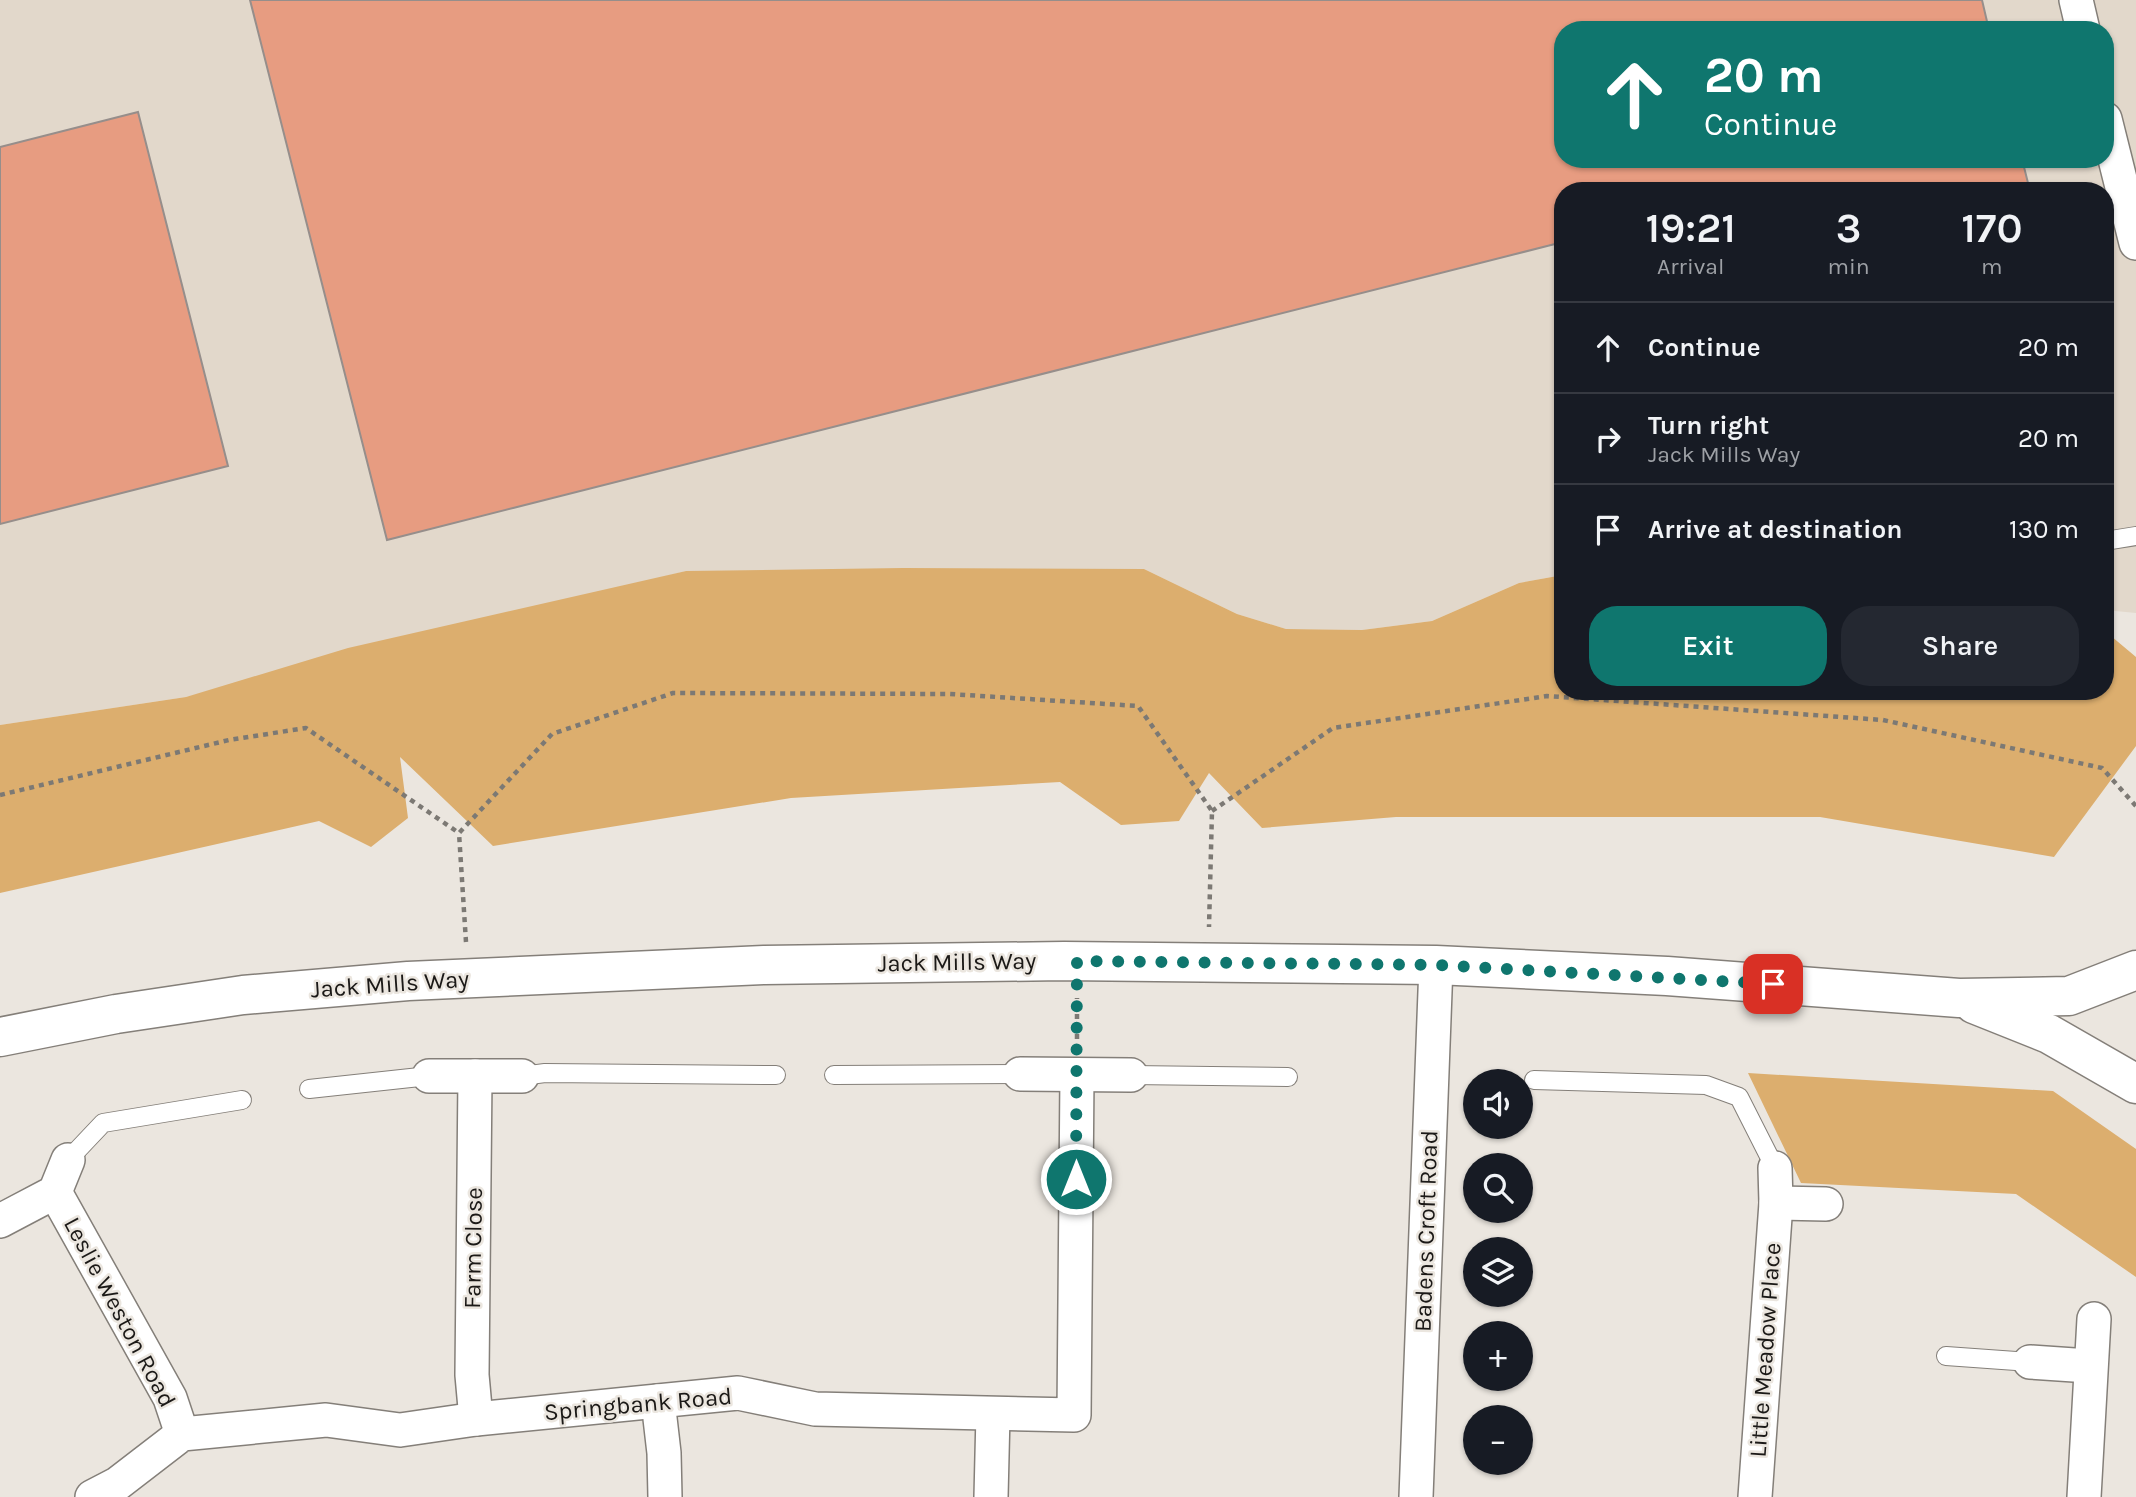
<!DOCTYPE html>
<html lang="en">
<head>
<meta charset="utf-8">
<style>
	body { margin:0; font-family:Karla,sans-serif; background:#242831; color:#f1f3f6; height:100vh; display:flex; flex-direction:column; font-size:26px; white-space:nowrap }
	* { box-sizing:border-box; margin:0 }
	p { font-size:23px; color:#9ea1a6 }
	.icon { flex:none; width:38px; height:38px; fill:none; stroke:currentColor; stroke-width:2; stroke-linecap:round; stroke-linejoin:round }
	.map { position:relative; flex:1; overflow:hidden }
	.side { position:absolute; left:1554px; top:182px; width:560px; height:518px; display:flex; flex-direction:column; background:#171b24; border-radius:28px; box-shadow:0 2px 5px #0004 }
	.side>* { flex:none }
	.top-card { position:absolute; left:1554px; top:21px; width:560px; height:147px; border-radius:28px; box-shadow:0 2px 5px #0004; background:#0f766e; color:#fff; overflow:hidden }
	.tools { position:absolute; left:1463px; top:1069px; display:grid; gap:14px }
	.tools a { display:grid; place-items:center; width:70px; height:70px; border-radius:50%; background:#171b24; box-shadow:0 2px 5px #0004; font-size:35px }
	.pin { position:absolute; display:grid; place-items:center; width:60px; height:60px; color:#fff; margin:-30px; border-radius:14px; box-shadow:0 4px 10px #0006 }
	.me { position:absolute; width:77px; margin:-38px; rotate:0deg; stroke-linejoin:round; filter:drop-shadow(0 0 5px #0008) }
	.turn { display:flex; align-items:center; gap:24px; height:147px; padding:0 35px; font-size:32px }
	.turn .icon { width:91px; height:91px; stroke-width:2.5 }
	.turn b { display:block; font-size:49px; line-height:60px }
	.eta { display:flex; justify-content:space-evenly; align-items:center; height:119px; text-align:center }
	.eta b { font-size:42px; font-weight:600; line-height:49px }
	.cta { display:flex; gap:14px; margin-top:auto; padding:14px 35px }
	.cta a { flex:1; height:80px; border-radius:28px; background:#0f766e; color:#fff; font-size:28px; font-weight:600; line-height:80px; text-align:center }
	.cta a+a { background:#242831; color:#f1f3f6 }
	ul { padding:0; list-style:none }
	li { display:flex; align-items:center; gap:21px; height:91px; padding:0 35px; border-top:2px solid #363941 }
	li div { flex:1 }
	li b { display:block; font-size:26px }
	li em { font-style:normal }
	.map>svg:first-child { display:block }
	.built { fill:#e2d8cb; fill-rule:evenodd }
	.forest { fill:#dcae6e }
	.building { fill:#e79c81; stroke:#968e8b; stroke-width:2 }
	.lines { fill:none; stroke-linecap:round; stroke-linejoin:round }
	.lane-casing { stroke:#847f79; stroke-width:20 }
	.street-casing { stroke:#847f79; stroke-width:36 }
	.secondary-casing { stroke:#847f79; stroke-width:41 }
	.path { stroke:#7c7974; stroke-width:4.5; stroke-dasharray:5 5; stroke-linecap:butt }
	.lane { stroke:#fff; stroke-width:18 }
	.street { stroke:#fff; stroke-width:33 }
	.secondary { stroke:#fff; stroke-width:38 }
	.route { stroke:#0f766e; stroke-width:12; stroke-dasharray:0 21.6 }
	.labels { text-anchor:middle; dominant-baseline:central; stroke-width:5; stroke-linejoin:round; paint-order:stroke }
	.street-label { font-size:24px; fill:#1b1917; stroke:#ebe6df }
</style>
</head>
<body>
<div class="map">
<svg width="2136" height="1497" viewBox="0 0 2136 1497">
	<rect width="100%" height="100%" fill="#ebe6df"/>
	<path class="built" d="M0,0h2136v613l-31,-3v-419h-542v384l-44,8 -87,38 -70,9 -76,-1 -49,-15 -93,-45 -458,2 -500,126 -186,28zM1563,30h542v129h-542z"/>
	<g class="forest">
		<path d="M903,568l241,1 93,45 49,15 76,1 70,-9 87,-38 44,-8v116h542v-60l31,26v89l-82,111 -234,-40h-424l-134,11 -53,-55 -30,48 -58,4 -61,-43 -269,16 -298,48 -93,-89 8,61 -37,29 -52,-26 -319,72v-168l186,-28 162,-49 338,-77z"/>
		<path d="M1748,1073l305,18 83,58v128l-120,-83 -215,-11z"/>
	</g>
	<g class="building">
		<path d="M250,0h1732l7,30h-426v129h459l8,32h-467v51l-1176,298z"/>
		<path d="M138,112l90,354 -228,58v-377z"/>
	</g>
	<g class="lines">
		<g class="lane-casing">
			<g id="lane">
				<path d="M2105,541l31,-5"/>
				<path d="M834,1075l186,-1"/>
				<path d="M1131,1075l157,2"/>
				<path d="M522,1076l23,-3 231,2"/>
				<path d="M1534,1080l172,5 33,12 36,71"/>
				<path d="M309,1089l120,-13"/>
				<path d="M68,1160l35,-37 139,-23"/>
				<path d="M1946,1356l84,6"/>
			</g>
		</g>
		<g class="street-casing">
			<g id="street">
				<path d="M2076,0l7,30"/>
				<path d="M2105,119l31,124"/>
				<path d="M1020,1074l111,1"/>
				<path d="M429,1076h93"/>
				<path d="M475,1076l-3,299 4,44"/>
				<path d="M55,1192l115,206 12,36"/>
				<path d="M1776,1203l50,1"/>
				<path d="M0,1221l55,-29 13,-32"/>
				<path d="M2030,1362l59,4"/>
				<path d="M658,1401l6,52 1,44"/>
				<path d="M92,1497l25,-13 65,-50 144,-14 74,10 76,-11 262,-26 77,16 259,6 3,-340"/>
				<path d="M991,1497l2,-83"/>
				<path d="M1416,1497l20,-532"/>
				<path d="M1755,1497l21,-294 -1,-35"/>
				<path d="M2084,1497l10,-178"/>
			</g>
		</g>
		<g class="secondary-casing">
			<g id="secondary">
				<path d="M1974,1004l75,30 87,50"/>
				<path d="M0,1037l116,-23 127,-19 165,-14 356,-16 300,-4 372,4 231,11 292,22 110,-2 67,-26"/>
			</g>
		</g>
		<g class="path">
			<path d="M0,795l229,-55 77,-12 153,105"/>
			<path d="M1212,811l121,-83 214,-32 336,24 219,48 34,38"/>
			<path d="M466,942l-7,-109 93,-99 121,-41 277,1 188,12 74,105 -3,116"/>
			<path d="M1077,1039v-41"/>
		</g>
		<use href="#lane" class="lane"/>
		<use href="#street" class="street"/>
		<use href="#secondary" class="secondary"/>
	</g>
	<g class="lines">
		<path class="route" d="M1076,1179l1,-218 359,4 337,19"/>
	</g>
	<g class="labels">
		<g class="street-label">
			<text transform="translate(957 962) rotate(-1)">Jack Mills Way</text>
			<text transform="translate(390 984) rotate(-4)">Jack Mills Way</text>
			<text transform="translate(1426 1231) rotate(-88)">Badens Croft Road</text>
			<text transform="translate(473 1248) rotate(-89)">Farm Close</text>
			<text transform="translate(120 1312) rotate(62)">Leslie Weston Road</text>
			<text transform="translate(1765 1350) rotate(-86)">Little Meadow Place</text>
			<text transform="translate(638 1404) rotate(-5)">Springbank Road</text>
		</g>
	</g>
</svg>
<div class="tools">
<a><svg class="icon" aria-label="sound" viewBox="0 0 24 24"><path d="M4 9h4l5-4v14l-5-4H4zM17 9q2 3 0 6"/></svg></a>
<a><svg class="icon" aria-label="search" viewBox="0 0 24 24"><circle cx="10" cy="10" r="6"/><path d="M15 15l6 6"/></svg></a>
<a><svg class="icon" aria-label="layers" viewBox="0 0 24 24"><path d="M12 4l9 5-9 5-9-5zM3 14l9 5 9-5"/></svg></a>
<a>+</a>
<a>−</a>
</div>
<div class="pin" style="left:1773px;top:984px;background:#d93025"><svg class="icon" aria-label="arrive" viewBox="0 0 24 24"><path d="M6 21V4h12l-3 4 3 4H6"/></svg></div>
<svg class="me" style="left:1076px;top:1179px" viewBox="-20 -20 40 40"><circle r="17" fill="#0f766e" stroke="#fff" stroke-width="3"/><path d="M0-11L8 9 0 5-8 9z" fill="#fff"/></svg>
<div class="top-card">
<div class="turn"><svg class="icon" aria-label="ahead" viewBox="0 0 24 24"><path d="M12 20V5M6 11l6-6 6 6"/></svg><div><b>20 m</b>Continue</div></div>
</div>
<section class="side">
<div class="eta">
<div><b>19:21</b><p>Arrival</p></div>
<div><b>3</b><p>min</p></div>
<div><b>170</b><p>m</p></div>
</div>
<ul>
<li><svg class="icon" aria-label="ahead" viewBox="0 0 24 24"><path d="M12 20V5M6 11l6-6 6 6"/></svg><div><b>Continue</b></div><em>20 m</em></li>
<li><svg class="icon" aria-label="right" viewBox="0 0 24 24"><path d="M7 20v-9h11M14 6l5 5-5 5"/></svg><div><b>Turn right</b><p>Jack Mills Way</p></div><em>20 m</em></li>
<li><svg class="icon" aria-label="arrive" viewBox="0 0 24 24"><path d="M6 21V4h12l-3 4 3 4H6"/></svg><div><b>Arrive at destination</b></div><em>130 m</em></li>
</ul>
<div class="cta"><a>Exit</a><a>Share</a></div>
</section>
</div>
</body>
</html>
